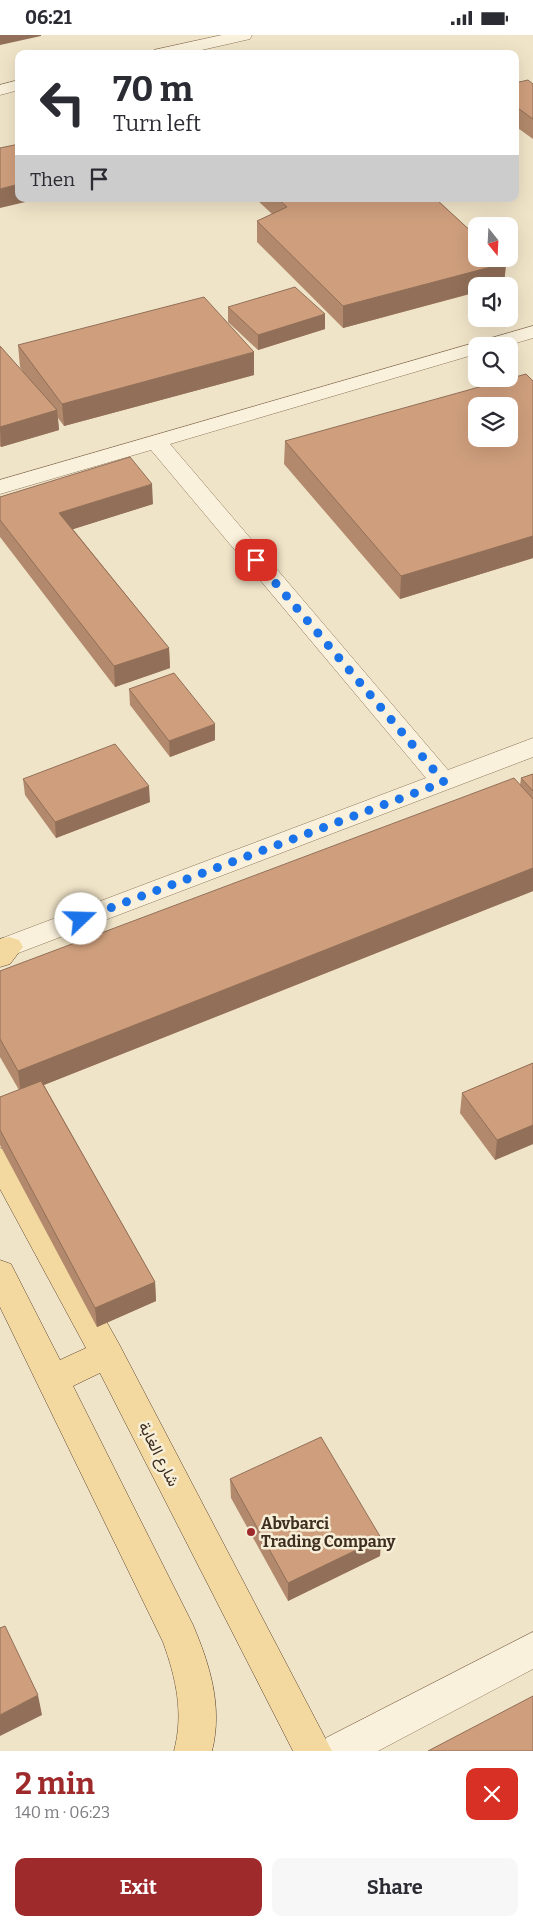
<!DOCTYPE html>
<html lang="en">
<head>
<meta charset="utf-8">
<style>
	body { margin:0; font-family:Bitter,Vazirmatn,serif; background:#f7f7f7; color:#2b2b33; height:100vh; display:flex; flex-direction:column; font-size:19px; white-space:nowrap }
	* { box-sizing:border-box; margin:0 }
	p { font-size:16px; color:#7c7c81 }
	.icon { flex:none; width:28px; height:28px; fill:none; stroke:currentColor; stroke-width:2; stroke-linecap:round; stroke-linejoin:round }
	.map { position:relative; height:1716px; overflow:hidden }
	.sheet { display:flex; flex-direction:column; background:#fff; flex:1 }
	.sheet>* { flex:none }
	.guide { position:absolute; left:15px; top:15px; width:504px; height:152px; border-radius:10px; box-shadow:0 5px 20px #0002; background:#fff; color:#2b2b33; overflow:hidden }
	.needle { width:32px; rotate:162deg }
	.fabs { position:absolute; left:468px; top:182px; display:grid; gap:10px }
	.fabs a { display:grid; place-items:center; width:50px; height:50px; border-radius:10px; background:#fff; box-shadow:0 5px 20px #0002; font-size:25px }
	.pin { position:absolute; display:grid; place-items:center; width:42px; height:42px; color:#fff; margin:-21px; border-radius:10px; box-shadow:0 2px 8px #0006 }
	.me { position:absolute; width:55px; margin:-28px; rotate:69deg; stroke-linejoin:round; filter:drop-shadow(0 0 4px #0008) }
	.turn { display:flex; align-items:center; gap:18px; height:105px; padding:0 15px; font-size:22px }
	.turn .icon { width:65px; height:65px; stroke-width:2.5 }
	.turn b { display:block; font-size:35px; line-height:42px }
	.then { display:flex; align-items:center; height:48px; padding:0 15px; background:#0003; gap:10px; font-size:19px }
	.round { display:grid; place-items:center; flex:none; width:52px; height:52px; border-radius:10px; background:#f7f7f7 }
	.headline { display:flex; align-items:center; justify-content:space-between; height:85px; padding:0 15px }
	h1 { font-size:30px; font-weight:700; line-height:38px; color:#9e2a2b }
	.action { display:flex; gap:10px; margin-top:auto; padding:10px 15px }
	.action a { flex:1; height:58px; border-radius:10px; background:#9e2a2b; color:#fff; font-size:20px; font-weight:700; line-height:58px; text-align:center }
	.action a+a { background:#f7f7f7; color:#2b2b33 }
	.status { display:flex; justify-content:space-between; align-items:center; height:35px; padding:0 25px; background:#fff; direction:ltr }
	.status svg { height:14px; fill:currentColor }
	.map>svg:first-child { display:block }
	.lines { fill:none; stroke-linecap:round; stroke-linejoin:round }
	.minor-casing { stroke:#8d765c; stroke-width:1 }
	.major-casing { stroke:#5b4430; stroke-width:1 }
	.minor { fill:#faf1dc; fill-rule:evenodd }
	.major { fill:#f3d9a0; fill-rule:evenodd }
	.wall { fill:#b2896c }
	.shaded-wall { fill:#916f58 }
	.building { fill:#cf9f7d; stroke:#916f58; fill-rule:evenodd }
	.route { stroke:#1a73e8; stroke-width:9; stroke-dasharray:0 16.2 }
	.poi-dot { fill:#9e2a2b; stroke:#f7eed8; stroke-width:2 }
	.labels { text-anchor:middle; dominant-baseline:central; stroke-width:5; stroke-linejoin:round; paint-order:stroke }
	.near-street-label { font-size:16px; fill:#3d2e20; stroke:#f7eed8 }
	.near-poi-label { font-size:16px; font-weight:bold; fill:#3d2e20; stroke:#f7eed8; text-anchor:start }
</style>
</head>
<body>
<div class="status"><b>06:21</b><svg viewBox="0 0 49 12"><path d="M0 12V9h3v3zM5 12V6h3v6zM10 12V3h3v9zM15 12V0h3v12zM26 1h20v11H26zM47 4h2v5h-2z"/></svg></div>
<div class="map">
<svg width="533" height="1716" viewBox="0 0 533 1716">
	<rect width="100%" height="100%" fill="#f0e4c8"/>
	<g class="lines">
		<g class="minor-casing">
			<g id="minor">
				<path d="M222,0h30l-2,4 -66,15h-32l2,-4z"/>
				<path d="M19,45v10l-19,5v-10z"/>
				<path d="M533,291v12l-27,8h-30v8l-306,90 278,326 85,-32v19l-533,203v-21l426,-161 -275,-328 -151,44v-14z"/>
				<path d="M533,1597v37l-155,82h-58l6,-13z"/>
			</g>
		</g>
		<g class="major-casing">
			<g id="major">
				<path d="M9,902l10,3 4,7 -13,17 -10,3v-28z"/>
				<path d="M0,1113l11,3 108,193 213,407h-39l-193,-378 -27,13 120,239c17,40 30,82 19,126h-38c10,-38 2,-73 -11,-109l-163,-335v-47l11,4 49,96 26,-12 -86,-159z"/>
			</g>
		</g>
		<use href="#minor" class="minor"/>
		<use href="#major" class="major"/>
	</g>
	<g class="wall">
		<path d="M515,48l18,1v55l-18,-13z"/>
		<path d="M256,164h180l70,64 -2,22 -161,43 -86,-86v-21l15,-7z"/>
		<path d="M228,272l97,7v15l-67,21 -30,-28z"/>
		<path d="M18,310l236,30 -190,51 -6,-8 1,12 -58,17 -1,-1v-100l24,27 -4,-6z"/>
		<path d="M533,346v177l-133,41 -116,-135 1,-23z"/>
		<path d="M0,462l153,7 -80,25 96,119 1,20 -55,19 -115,-150z"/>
		<path d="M129,654l86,51 -45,17 -40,-52z"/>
		<path d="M533,739v117l-489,194 111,197 1,19 -59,26 -97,-182v-48l19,-7 -19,-33v-86l520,-186 1,-7z"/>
		<path d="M23,744l127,23 -94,36 -31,-43z"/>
		<path d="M533,1028v81l-38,16 -35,-47 2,-20z"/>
		<path d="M230,1444l151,59 -1,18 -92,45 -57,-103z"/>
	</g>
	<g class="shaded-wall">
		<path d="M0,0h41v1l-41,9z"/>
		<path d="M19,149v15h19l-38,9v-19z"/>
		<path d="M506,228l-2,22 -5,1h-23v6l-133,36v-22z"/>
		<path d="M325,279v15l-67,21v-15z"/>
		<path d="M254,317v23l-190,51 -2,-22z"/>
		<path d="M57,375l2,20 -58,17 -1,-20z"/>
		<path d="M152,449l1,20 -92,29 -2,-20z"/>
		<path d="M533,501v22l-133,41 1,-23z"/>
		<path d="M169,613l1,20 -55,19 -1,-21z"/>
		<path d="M215,689v16l-45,17 -1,-16z"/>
		<path d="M149,751l1,16 -94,36 -1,-16z"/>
		<path d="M533,833v23l-512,203 -3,-23z"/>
		<path d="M533,1090v19l-38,16 2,-20z"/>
		<path d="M155,1247l1,19 -59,26 -2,-19z"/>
		<path d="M381,1503l-1,18 -92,45v-18z"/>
		<path d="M38,1660l4,20 -42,21v-21z"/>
	</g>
	<g class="building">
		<path d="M528,45l5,4v35l-18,-13v-23z"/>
		<path d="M19,109v40l-19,5v-41z"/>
		<path d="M278,164h158l40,37v23h26l4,4 -163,43 -86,-85 30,-14z"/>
		<path d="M295,252l30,27 -67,21 -30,-28z"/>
		<path d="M204,262l50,55 -192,52 -44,-59z"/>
		<path d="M0,311l57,64 -57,17z"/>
		<path d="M526,339l7,7v155l-132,40 -116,-135zM476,371h33v33h-33z"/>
		<path d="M130,422l22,27 -93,29 110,135 -55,18 -114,-146v-23z"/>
		<path d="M174,638l41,51 -46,17 -40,-52z"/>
		<path d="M115,709l34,42 -94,36 -32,-43z"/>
		<path d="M533,739v17l-12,-13z"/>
		<path d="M514,743l19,21v69l-515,203 -18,-32v-68z"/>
		<path d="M533,1028v62l-36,15 -35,-47z"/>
		<path d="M41,1046l114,201 -60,26 -95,-178v-33z"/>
		<path d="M321,1402l60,101 -93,45 -58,-104z"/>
		<path d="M5,1591l33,69 -38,20v-87z"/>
		<path d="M533,1661v55h-105z"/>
	</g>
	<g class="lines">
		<path class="route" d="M81,884l363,-137 -188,-222"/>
	</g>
	<circle class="poi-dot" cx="251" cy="1497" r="5"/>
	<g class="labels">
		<g class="near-street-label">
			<text transform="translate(159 1419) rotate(63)">شارع الغابة</text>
		</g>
		<g class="near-poi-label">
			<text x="261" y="1488">Abvbarci<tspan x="261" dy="18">Trading Company</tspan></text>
		</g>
	</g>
</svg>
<div class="fabs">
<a><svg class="needle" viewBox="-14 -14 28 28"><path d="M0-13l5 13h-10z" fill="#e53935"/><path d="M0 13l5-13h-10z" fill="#7c7c81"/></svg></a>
<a><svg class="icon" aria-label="sound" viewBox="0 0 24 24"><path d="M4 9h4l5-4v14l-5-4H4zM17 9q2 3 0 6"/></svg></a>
<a><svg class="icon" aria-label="search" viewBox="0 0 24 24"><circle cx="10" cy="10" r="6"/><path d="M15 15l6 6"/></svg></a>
<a><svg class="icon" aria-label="layers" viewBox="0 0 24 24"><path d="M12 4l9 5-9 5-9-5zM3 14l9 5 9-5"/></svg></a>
</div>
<div class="pin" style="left:256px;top:525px;background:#d93025"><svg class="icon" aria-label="arrive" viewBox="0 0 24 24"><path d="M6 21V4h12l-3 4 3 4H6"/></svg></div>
<svg class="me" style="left:81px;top:884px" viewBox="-20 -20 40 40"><circle r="19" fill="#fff"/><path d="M0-13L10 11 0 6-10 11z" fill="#1a73e8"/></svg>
<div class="guide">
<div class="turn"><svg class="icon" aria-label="left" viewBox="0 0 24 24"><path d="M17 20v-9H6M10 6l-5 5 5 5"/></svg><div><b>70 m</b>Turn left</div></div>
<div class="then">Then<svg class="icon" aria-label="arrive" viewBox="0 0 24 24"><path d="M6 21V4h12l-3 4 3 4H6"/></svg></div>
</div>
</div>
<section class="sheet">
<div class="headline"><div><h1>2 min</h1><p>140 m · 06:23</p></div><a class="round" style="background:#d93025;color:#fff"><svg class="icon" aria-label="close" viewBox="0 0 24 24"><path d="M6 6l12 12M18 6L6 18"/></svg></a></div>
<div class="action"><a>Exit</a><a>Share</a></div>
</section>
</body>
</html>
